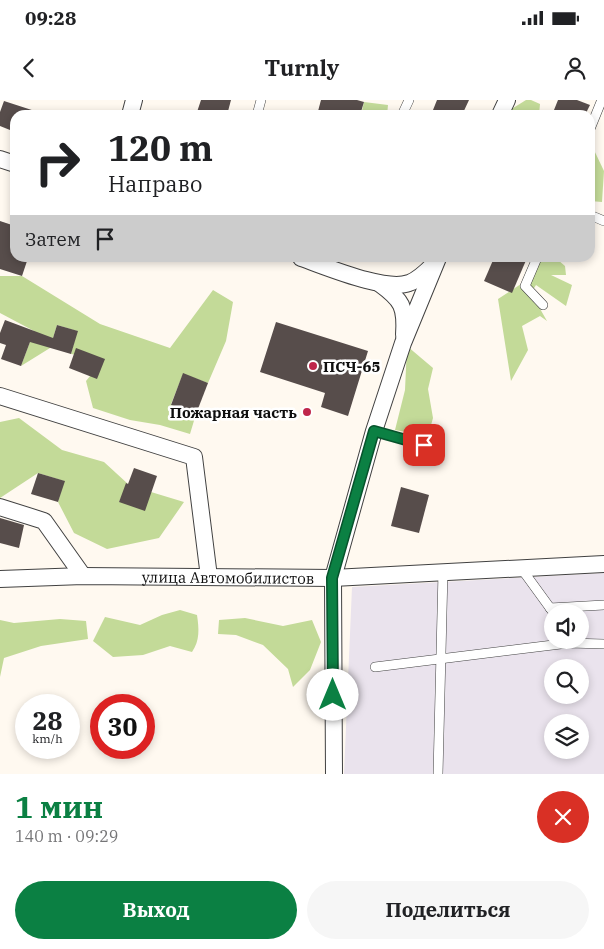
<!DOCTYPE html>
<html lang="ru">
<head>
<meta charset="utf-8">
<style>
	body { margin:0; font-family:"IBM Plex Serif",serif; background:#f6f6f6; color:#202124; height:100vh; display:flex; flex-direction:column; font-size:19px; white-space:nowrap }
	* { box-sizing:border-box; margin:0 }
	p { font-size:16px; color:#757577 }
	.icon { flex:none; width:28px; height:28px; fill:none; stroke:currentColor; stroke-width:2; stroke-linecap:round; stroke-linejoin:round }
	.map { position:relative; height:674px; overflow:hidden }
	.side { display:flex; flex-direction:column; background:#fff; flex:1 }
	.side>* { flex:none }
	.top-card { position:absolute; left:10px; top:10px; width:585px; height:152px; border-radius:15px; box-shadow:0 2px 8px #0003; background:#fff; color:#202124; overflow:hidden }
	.tools { position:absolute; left:544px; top:504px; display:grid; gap:10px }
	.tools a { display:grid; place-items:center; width:45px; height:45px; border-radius:50%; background:#fff; box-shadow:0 2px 8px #0003; font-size:25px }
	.speed { position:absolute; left:15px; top:594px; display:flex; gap:10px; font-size:25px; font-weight:700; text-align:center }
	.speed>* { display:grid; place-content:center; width:65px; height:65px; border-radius:50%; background:#fff; box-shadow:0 2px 8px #0003; line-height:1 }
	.speed small { font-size:12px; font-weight:400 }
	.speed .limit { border:8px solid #d22; background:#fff; color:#111 }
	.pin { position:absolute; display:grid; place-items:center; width:42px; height:42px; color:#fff; margin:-21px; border-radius:10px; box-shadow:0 2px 8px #0006 }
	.me { position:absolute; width:55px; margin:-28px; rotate:0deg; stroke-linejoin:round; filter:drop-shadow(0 0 4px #0008) }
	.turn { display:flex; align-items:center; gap:18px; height:105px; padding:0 15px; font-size:22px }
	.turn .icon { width:65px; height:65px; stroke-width:2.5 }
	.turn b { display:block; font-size:35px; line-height:42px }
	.then { display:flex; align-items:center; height:48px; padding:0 15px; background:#0003; gap:10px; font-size:19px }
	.round { display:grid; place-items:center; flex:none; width:52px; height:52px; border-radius:26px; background:#f6f6f6 }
	.overview { display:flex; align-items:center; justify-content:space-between; height:85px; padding:0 15px }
	h1 { font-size:30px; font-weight:800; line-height:38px; color:#0b8043 }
	.cta { display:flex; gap:10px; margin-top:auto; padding:10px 15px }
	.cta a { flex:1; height:58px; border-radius:30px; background:#0b8043; color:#fff; font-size:20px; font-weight:800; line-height:58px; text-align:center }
	.cta a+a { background:#f6f6f6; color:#202124 }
	.status { display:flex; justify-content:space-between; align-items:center; height:35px; padding:0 25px; background:#fff; direction:ltr }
	.status svg { height:14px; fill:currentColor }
	header { display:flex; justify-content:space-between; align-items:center; height:65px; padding:0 15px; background:#fff; font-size:22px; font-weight:800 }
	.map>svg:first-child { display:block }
	.industrial { fill:#eae3ed; fill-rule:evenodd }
	.forest { fill:#c3da98 }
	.building { fill:#574d4b }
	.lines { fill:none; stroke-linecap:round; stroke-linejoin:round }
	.lane-casing { stroke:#414141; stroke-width:10 }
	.street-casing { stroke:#414141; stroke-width:18 }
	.lane { stroke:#fff; stroke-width:9 }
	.street { stroke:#fff; stroke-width:16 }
	.route-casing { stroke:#07532c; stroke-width:12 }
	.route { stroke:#0b8043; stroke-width:9 }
	.poi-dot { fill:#bf264b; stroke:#fff; stroke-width:2 }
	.labels { text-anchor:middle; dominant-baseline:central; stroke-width:5; stroke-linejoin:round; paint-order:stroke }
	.poi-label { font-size:15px; font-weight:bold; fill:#0e0e0e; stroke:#fff; text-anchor:start }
	.street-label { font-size:15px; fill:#0e0e0e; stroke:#fff }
</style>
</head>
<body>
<div class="status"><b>09:28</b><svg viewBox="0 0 49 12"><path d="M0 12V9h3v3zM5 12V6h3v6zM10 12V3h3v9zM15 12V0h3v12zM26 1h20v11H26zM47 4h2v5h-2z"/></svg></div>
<header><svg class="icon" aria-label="back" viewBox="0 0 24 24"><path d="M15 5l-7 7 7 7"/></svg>Turnly<svg class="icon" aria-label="person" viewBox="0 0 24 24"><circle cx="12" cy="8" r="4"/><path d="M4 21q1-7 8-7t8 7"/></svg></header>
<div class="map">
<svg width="604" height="674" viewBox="0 0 604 674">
	<rect width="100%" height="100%" fill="#fff9f0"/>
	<path class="industrial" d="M604,473v201h-260l8,-187zM552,512h28v28h-28zM552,568h28v27h-28zM552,622h28v28h-28z"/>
	<g class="forest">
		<path d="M526,0h5l9,4 -1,11h-30l1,-5z"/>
		<path d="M364,2l24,3 -1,10h-26z"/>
		<path d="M590,48h3l11,23 -2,31 -12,-1z"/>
		<path d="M532,158h28l-2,2 7,6 1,9h-15l21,10 -6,21 -30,-21 -5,8 16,28 -7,-5 -18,10 6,24 -17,31 -13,-82 23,-15z"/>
		<path d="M0,176h22l78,48 70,24 43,-58 20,12 -7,39 -18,42 -25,-9 -12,30 25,10 -6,20 -30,-9 -30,-5 -37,-12 -7,-27 18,-22 -33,-5 6,-23 -20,-6 -7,23 -29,18 13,-35 -34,-18z"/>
		<path d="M407,246l26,22 -5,21 5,29 -5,18 -33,-6 10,-40z"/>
		<path d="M19,318l43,32 42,12 24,22 -9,18 32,-10 33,10 -25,36 -52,11 -33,-16 -16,-31 6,-21 -26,-8 -38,25v-76z"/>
		<path d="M180,510l17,5c2,14 3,25 -5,37l-22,-6 -27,9 -30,2 -20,-16 12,-24 35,8 22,-10z"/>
		<path d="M245,518l38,8 29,-6 9,22 -11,28 -17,17 -5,-18 -25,-24 -27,-10 -18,-1 1,-14z"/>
		<path d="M60,519l26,2 2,18 -47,7 -37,12 -4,19v-57l14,3z"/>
	</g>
	<g class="building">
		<path d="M201,0h30l-4,15h-31z"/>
		<path d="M321,0h36l7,2 -4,13h-43z"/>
		<path d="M437,0h32l-7,15h-31z"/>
		<path d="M558,0h19l13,5 -5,10h-33z"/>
		<path d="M4,1l37,12 -1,2h-25v17l-15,-6v-14z"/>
		<path d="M0,121l15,5v32h13l-6,18 -22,-7z"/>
		<path d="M494,158h33l-15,35 -28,-12z"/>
		<path d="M5,220l48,18 4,-13 21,6 -7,23 -41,-12 -9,24 -20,-7 5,-14 -6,-2v-10z"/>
		<path d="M276,222l92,29 -20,65 -27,-9 4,-14 -65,-21z"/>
		<path d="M76,248l29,11 -8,20 -28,-11z"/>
		<path d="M183,273l25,10 -12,31 -25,-9z"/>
		<path d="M134,368l23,8 -12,35 -26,-9 7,-19 2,1z"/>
		<path d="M38,373l27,8 -7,21 -27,-8z"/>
		<path d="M401,387l28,8 -10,38 -28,-7z"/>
		<path d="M0,418l24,7 -5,23 -19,-5z"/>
	</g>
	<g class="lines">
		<g class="lane-casing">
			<g id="lane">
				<path d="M257,15l4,-15"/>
				<path d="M402,15l7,-15"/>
				<path d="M590,29l11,-27"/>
				<path d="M590,115l14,6"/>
				<path d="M537,158l-12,28 18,19"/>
				<path d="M374,331l50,14"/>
				<path d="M521,468l32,44"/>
				<path d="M550,508l54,-3"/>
				<path d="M375,567l194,-24 35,1"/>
				<path d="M438,674l5,-202"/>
			</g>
		</g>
		<g class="street-casing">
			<g id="street">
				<path d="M130,15l4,-15"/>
				<path d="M500,15l7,-15"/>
				<path d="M0,59l15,5"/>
				<path d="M301,158c24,8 84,34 108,25 9,-3 17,-11 24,-18"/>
				<path d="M380,184c22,16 26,23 24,51"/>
				<path d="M0,296l194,61 15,120"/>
				<path d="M0,407l44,14 39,55"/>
				<path id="s1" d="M0,479l83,-3 250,2 271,-14"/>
				<path d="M334,674l-1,-196 41,-147 29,-88 35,-85"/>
			</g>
		</g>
		<use href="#lane" class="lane"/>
		<use href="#street" class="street"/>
	</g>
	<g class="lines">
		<g class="route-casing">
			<path id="route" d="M333,595l-1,-117 42,-147 50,14"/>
		</g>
		<use href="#route" class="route"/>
	</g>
	<g class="poi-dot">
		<circle cx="313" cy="266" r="5"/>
		<circle cx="307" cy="312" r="5"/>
	</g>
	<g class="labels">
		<g class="poi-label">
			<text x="323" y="266">ПСЧ-65</text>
			<text x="297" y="312" text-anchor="end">Пожарная часть</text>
		</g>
		<g class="street-label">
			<text stroke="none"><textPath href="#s1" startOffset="228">улица Автомобилистов</textPath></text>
		</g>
	</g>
</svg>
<div class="tools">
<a><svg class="icon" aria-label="sound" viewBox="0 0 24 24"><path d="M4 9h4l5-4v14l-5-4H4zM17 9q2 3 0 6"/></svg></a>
<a><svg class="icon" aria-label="search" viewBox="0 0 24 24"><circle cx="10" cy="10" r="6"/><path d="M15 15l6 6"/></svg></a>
<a><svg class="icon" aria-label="layers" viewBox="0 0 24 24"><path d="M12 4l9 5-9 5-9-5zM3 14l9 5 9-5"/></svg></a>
</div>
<div class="speed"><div>28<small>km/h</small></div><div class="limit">30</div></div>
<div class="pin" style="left:424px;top:345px;background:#d93025"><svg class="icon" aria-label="arrive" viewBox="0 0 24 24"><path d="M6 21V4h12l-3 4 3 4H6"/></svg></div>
<svg class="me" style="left:333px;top:595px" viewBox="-20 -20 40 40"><circle r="19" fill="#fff"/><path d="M0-13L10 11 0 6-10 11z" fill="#0b8043"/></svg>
<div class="top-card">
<div class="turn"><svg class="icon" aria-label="right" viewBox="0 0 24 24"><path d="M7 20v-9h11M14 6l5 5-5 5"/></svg><div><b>120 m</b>Направо</div></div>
<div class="then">Затем<svg class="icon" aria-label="arrive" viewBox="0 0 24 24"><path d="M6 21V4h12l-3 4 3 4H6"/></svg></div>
</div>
</div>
<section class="side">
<div class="overview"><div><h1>1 мин</h1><p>140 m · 09:29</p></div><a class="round" style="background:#d93025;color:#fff"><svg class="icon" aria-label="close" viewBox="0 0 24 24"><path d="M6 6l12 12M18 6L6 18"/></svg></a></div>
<div class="cta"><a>Выход</a><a>Поделиться</a></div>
</section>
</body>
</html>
